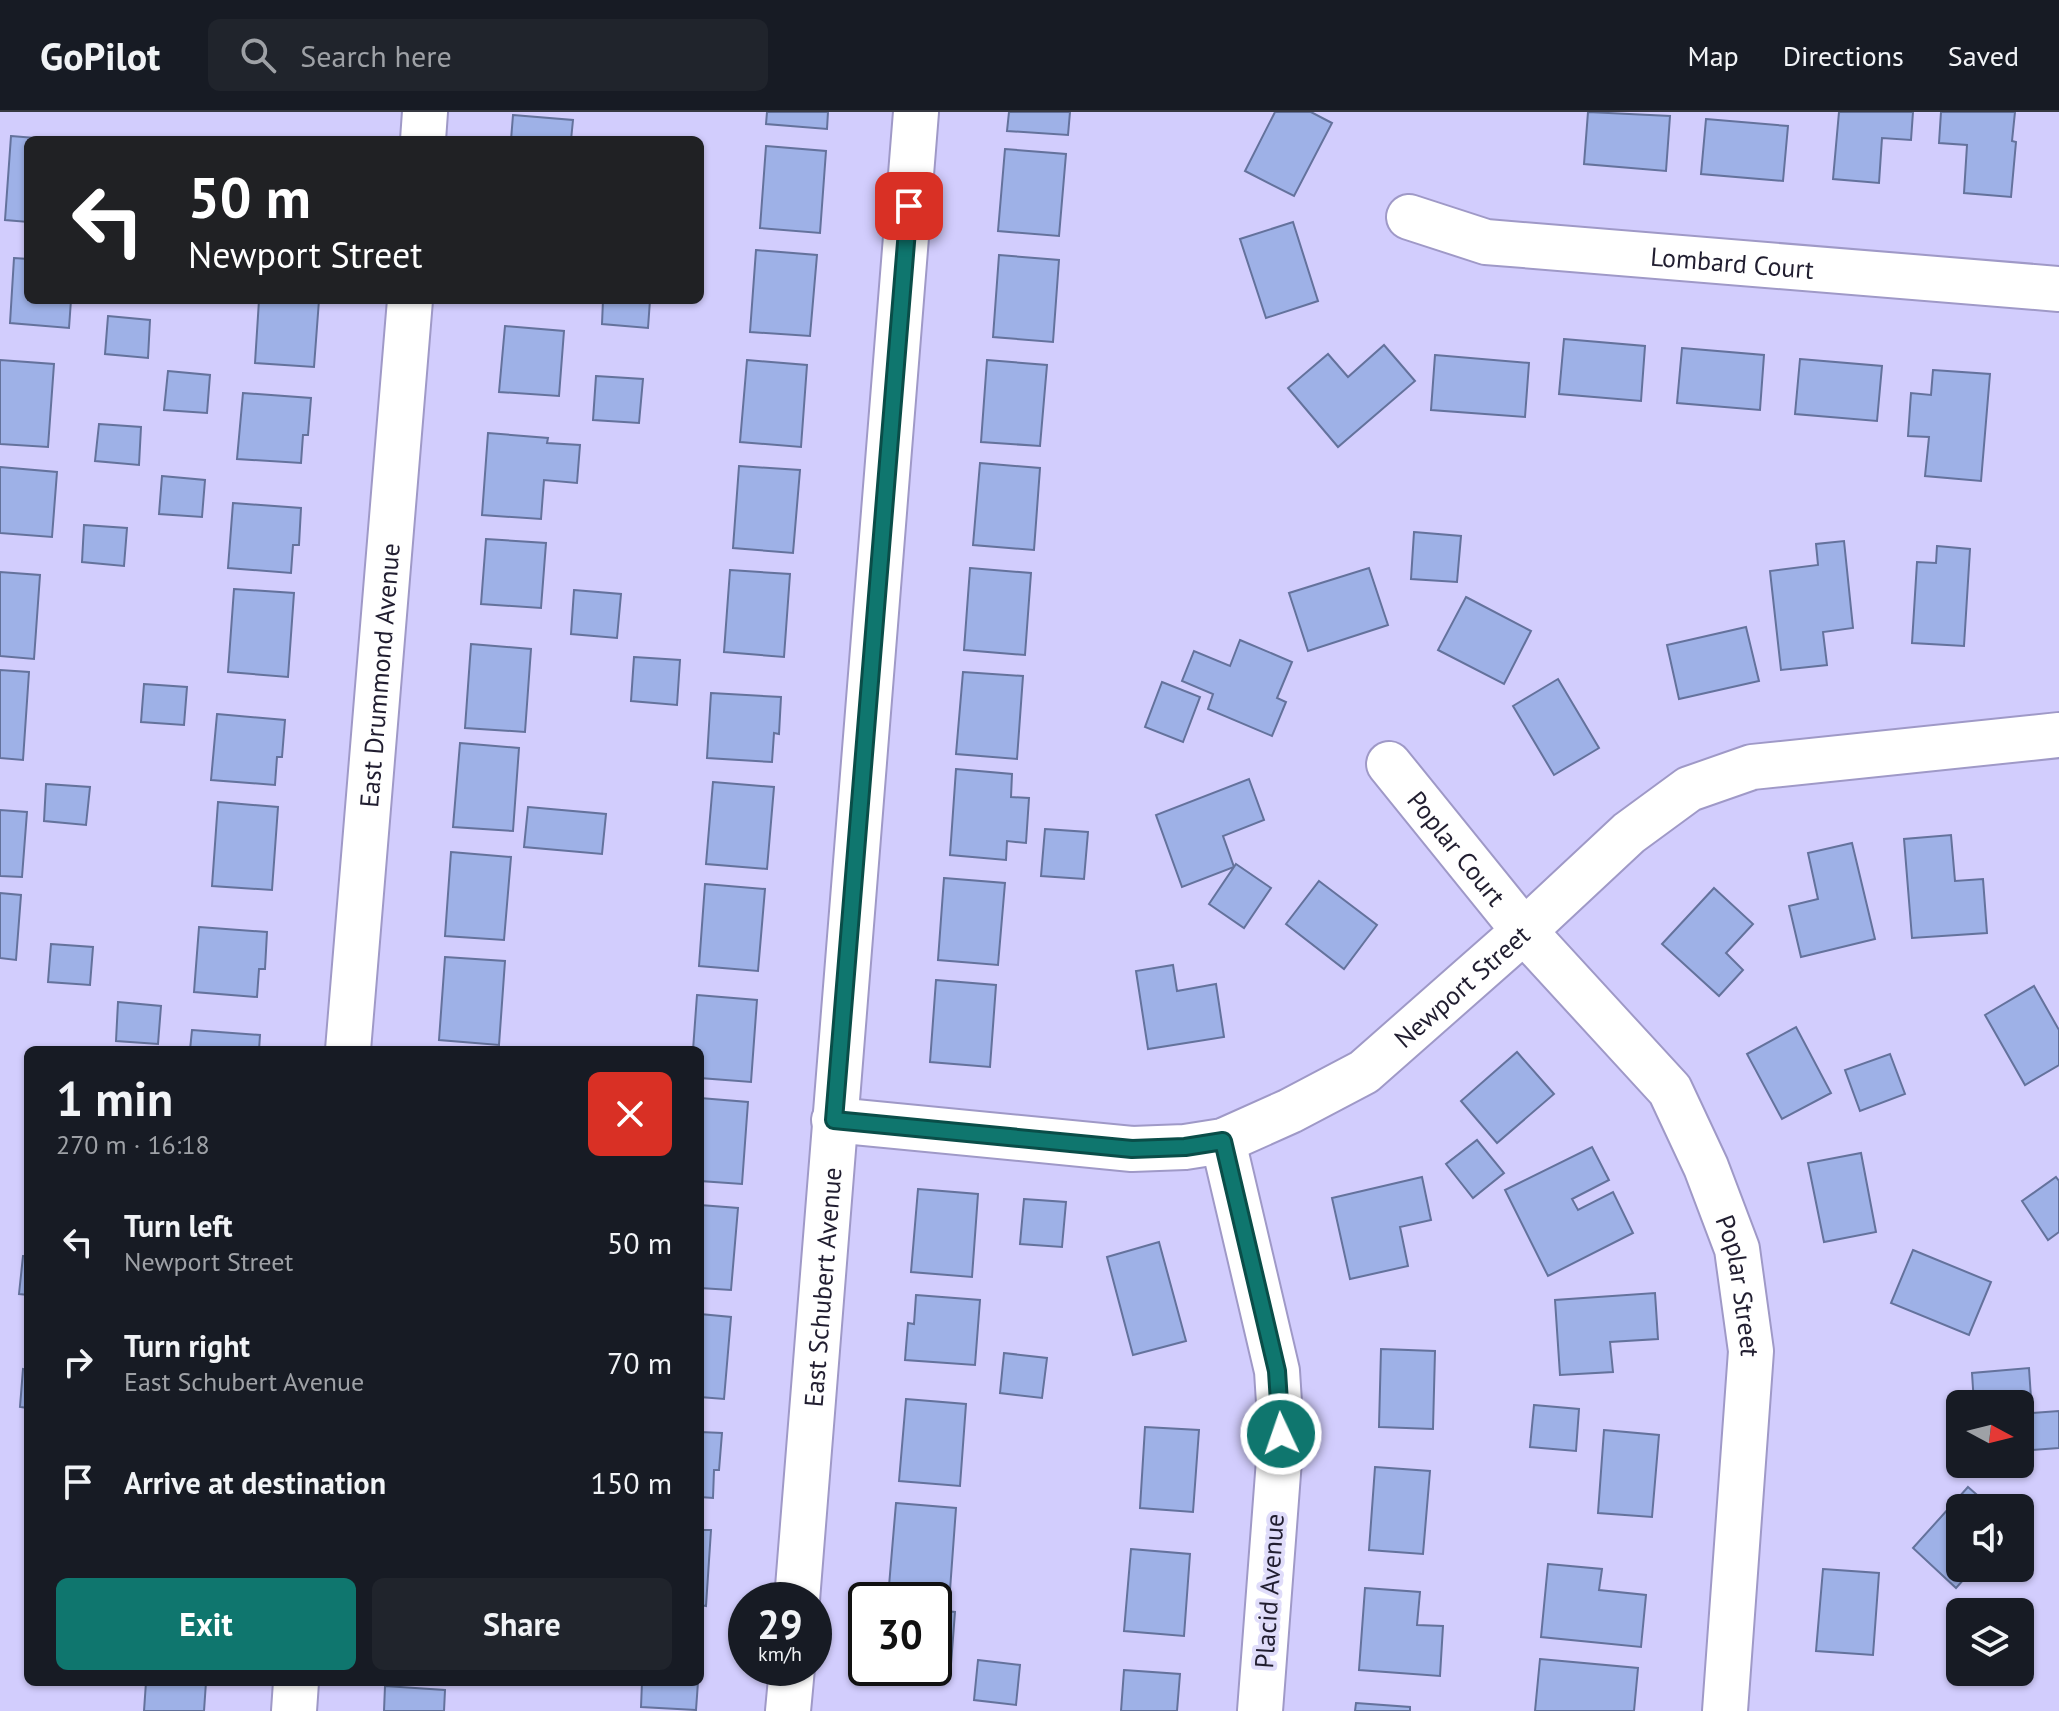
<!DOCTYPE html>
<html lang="en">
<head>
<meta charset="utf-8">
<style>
	body { margin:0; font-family:"PT Sans",sans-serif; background:#20242c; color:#f1f3f6; height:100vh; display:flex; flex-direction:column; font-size:30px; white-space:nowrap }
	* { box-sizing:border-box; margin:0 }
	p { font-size:26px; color:#9ea1a6 }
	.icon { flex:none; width:44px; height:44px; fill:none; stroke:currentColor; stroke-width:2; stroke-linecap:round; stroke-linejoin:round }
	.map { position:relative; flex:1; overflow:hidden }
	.sheet { position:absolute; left:24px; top:934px; width:680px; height:640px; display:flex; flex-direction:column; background:#171b24; border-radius:12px; box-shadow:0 2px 6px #0004 }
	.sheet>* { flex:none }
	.top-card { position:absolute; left:24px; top:24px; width:680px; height:168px; border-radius:12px; box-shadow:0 2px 6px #0004; background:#202124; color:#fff; overflow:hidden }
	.needle { width:52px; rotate:97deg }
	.fabs { position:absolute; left:1946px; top:1278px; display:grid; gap:16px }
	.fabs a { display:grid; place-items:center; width:88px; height:88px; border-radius:12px; background:#171b24; box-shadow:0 2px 6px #0004; font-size:40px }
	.speed { position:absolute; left:728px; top:1470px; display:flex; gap:16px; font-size:40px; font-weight:700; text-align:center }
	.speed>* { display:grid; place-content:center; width:104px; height:104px; border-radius:50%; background:#171b24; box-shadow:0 2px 6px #0004; line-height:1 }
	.speed small { font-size:20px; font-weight:400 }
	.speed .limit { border:4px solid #111; border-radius:12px; background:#fff; color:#111 }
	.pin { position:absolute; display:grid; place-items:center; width:68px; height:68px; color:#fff; margin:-34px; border-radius:16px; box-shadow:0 4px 12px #0006 }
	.me { position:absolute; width:88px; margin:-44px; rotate:357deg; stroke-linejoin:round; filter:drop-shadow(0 0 6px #0008) }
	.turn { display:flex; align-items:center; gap:28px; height:168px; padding:0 32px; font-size:36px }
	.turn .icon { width:104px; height:104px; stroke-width:2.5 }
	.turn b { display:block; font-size:56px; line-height:68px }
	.round { display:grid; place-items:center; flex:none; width:84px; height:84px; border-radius:12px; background:#20242c }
	.overview { display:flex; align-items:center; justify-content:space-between; height:136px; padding:0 32px }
	h1 { font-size:48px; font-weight:700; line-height:60px }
	.primary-button { display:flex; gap:16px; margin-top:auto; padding:16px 32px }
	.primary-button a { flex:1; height:92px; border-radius:12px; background:#0f766e; color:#fff; font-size:32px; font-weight:700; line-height:92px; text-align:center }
	.primary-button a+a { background:#20242c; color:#f1f3f6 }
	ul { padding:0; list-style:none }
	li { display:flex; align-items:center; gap:24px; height:120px; padding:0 32px }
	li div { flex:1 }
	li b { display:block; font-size:30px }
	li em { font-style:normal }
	header { display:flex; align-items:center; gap:48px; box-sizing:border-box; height:112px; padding:0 40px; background:#171b24; border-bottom:2px solid #363941 }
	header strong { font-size:38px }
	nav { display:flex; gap:44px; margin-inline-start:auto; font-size:28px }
	.search { width:560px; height:72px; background:#20242c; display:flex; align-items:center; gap:20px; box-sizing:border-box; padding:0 28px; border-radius:12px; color:#9ea1a6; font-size:30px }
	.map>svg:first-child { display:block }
	.building { fill:#9eb1e7; stroke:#64729c; stroke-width:2 }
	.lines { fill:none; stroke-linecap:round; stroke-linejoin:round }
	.minor-casing { stroke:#9f99c7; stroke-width:48 }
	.minor { stroke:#fff; stroke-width:44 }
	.route-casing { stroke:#0a4d48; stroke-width:20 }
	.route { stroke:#0f766e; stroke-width:14 }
	.labels { text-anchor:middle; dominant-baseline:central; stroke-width:8; stroke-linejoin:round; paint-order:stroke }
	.street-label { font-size:26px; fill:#211e30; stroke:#dfdcfa }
</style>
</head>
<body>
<header>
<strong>GoPilot</strong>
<div class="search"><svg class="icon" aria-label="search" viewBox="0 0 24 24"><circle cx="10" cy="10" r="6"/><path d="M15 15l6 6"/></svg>Search here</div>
<nav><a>Map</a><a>Directions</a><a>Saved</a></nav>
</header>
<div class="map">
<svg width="2059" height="1599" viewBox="0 0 2059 1599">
	<rect width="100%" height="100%" fill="#d2cdfd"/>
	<g class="building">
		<path d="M767,0h61l-1,17 -61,-5z"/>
		<path d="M1009,0h61l-2,23 -61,-4z"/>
		<path d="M1275,0h36l21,11 -38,73 -49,-25z"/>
		<path d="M1588,0l82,4 -4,55 -82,-7z"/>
		<path d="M1839,0h74l-2,28 -29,-2 -3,45 -46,-4z"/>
		<path d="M1941,0h74l-3,29 4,1 -5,55 -47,-4 3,-48 -28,-2z"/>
		<path d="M513,3l60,5 -2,20h-60z"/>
		<path d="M1706,7l82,7 -5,55 -82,-7z"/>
		<path d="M11,24l49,4h-32v82l-23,-2z"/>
		<path d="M766,34l60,5 -6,82 -60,-5z"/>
		<path d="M1005,37l61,5 -7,82 -61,-5z"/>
		<path d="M1293,110l25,79 -52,17 -26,-79z"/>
		<path d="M756,138l61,5 -7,81 -60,-4z"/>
		<path d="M999,143l60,5 -6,82 -60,-5z"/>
		<path d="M14,146l14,1v41h43l-2,28 -59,-5z"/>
		<path d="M259,188h60l-5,67 -59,-4z"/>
		<path d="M603,188h47l-2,28 -46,-4z"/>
		<path d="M108,204l42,4 -2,38 -43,-4z"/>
		<path d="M505,214l59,5 -5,65 -60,-4z"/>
		<path d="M1564,227l81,7 -4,55 -82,-7z"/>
		<path d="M1384,233l31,36 -77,66 -50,-59 40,-34 20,23z"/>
		<path d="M1682,236l82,7 -4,55 -83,-7z"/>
		<path d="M1435,243l94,8 -4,54 -94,-7z"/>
		<path d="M1800,247l82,7 -5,55 -82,-7z"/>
		<path d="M0,248l54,4 -6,83 -48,-3z"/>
		<path d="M747,248l60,5 -6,82 -61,-5z"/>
		<path d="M987,248l60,5 -7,81 -59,-4z"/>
		<path d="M1933,258l57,4 -9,107 -56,-5 4,-39 -21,-1 3,-43 20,2z"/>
		<path d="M168,259l42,4 -3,38 -43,-3z"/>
		<path d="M596,264l47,3 -4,44 -46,-3z"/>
		<path d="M243,281l68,5 -3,37h-5l-2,28 -64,-4z"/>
		<path d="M99,312l42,3 -2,38 -44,-4z"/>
		<path d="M488,321l60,5 -1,5 33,2 -3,38 -33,-3 -3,39 -59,-4z"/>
		<path d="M980,351l60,5 -6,82 -61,-5z"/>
		<path d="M739,354l61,4 -7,83 -60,-5z"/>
		<path d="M0,355l57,5 -5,65 -52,-4z"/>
		<path d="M162,364l43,4 -3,37 -43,-3z"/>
		<path d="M233,391l68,5 -2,37h-6l-2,28 -63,-5z"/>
		<path d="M84,413l43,3 -3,38 -42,-4z"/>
		<path d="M1414,420l47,4 -4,46 -46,-3z"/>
		<path d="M486,427l60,4 -5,65 -60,-4z"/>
		<path d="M1844,429l9,87 -30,4 4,33 -46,5 -11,-99 48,-6 -2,-21z"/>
		<path d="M1937,434l33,3 -6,97 -52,-3 5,-81 19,1z"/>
		<path d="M970,456l61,5 -6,82 -61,-5z"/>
		<path d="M1369,456l19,57 -80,26 -19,-58z"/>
		<path d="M730,458l60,4 -6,83 -60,-5z"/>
		<path d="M0,460l40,3 -6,84 -34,-3z"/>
		<path d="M234,477l60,4 -6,84 -60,-5z"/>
		<path d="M574,478l47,4 -4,44 -46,-4z"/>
		<path d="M1466,485l65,34 -27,53 -66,-34z"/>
		<path d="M1746,515l13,54 -80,18 -12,-54z"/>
		<path d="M1240,528l52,22 -15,36 9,4 -14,34 -64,-27 5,-15 -31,-13 12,-30 36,15z"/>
		<path d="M471,532l60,5 -6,83 -60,-4z"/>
		<path d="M634,545l46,3 -3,45 -46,-4z"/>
		<path d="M0,558l29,2 -6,88 -23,-2z"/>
		<path d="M963,560l60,4 -6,83 -61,-5z"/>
		<path d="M1558,567l41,69 -45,27 -41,-69z"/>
		<path d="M1162,570l38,15 -17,45 -38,-15z"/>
		<path d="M144,572l43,3 -3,38 -43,-3z"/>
		<path d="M711,581l70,4 -2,37 -5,-1 -2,29 -65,-4z"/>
		<path d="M217,602l68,6 -3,37h-5l-2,28 -64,-5z"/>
		<path d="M460,631l59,5 -6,83 -60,-4z"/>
		<path d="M956,657l56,5 -1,23 18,1 -3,45 -19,-2 -1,19 -56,-5z"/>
		<path d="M1249,667l15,41 -41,16 11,31 -52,20 -26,-72z"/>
		<path d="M713,670l61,5 -7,82 -61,-5z"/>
		<path d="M46,672l44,3 -4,38 -42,-4z"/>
		<path d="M218,690l60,5 -6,83 -60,-4z"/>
		<path d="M528,695l78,7 -4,40 -78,-7z"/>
		<path d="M0,698l27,2 -5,65 -22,-1z"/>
		<path d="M1045,717l43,3 -4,47 -43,-3z"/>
		<path d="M1951,723l4,46 28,-2 4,54 -75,5 -8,-99z"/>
		<path d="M1852,731l23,96 -74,18 -12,-51 29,-7 -10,-46z"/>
		<path d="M451,740l60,5 -7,83 -59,-4z"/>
		<path d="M1236,752l35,24 -27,40 -35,-24z"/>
		<path d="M944,766l61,5 -7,82 -60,-5z"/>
		<path d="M1319,769l58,44 -33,44 -58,-45z"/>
		<path d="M705,772l60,5 -7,82 -59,-5z"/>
		<path d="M1714,776l39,36 -27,29 17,17 -24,26 -57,-52z"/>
		<path d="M0,781l21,2 -5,65 -16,-2z"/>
		<path d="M199,815l68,5 -2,37h-6l-2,28 -63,-5z"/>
		<path d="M51,832l42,3 -3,38 -42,-3z"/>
		<path d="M445,845l60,4 -6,84 -60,-5z"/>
		<path d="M1173,853l4,26 39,-7 8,53 -76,12 -12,-78z"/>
		<path d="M936,868l60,5 -6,82 -60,-5z"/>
		<path d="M2034,874l25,44v35l-34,20 -40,-70z"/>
		<path d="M697,883l60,5 -6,82 -51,-4v-28h-7z"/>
		<path d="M118,890l43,4 -3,38 -42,-3z"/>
		<path d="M1796,915l35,66 -49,26 -35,-65z"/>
		<path d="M192,918l68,5 -1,15h-69z"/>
		<path d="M1517,940l37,42 -57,49 -36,-42z"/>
		<path d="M1890,942l15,40 -45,17 -15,-41z"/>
		<path d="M700,986l48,4 -6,82 -42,-3z"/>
		<path d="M1477,1028l27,33 -31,25 -27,-34z"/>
		<path d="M1592,1035l17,33 -37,19 6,11 35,-18 20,41 -85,43 -43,-86z"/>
		<path d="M1861,1041l15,79 -52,10 -16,-79z"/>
		<path d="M1422,1065l9,43 -31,7 8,39 -58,13 -18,-81z"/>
		<path d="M2056,1065l3,4v51l-11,8 -26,-39z"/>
		<path d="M918,1077l60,5 -6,83 -61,-5z"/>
		<path d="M1024,1087l42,3 -4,45 -42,-3z"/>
		<path d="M700,1093l38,3 -7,82 -31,-2z"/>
		<path d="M1159,1130l27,99 -53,14 -26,-98z"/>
		<path d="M1913,1138l78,32 -22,53 -78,-32z"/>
		<path d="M23,1144h5v39l-9,-1z"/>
		<path d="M1655,1181l3,46 -48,3 3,30 -53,3 -5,-75z"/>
		<path d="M916,1183l64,5 -5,65 -70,-5 3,-37 6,1z"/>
		<path d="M700,1202l31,3 -7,82 -24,-2z"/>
		<path d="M1381,1237l54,2 -2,78 -54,-2z"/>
		<path d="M1004,1241l43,5 -5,40 -42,-5z"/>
		<path d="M2029,1256l3,45 27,-2v37l-39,3v-47h-46l-2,-31z"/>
		<path d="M23,1257l5,1v38l-8,-1z"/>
		<path d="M906,1287l60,5 -6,82 -61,-5z"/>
		<path d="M1534,1293l45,4 -3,42 -46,-4z"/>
		<path d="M1145,1315l54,3 -6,82 -53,-4z"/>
		<path d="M1604,1318l55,5 -7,82 -54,-4z"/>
		<path d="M700,1320l22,1 -3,37h-5l-1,28 -13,-1z"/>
		<path d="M1375,1355l55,4 -7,83 -54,-4z"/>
		<path d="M1968,1375l24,21h-32v60h14l-18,20 -43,-40z"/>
		<path d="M896,1391l60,5 -6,82 -61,-4z"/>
		<path d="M700,1418h11l-5,76 -6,-1z"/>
		<path d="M1131,1437l59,5 -6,82 -60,-5z"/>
		<path d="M1548,1452l54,5 -3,21 47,5 -5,52 -100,-10z"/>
		<path d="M1823,1457l56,4 -6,82 -57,-4z"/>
		<path d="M1365,1476l55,4 -3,33 26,1 -3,50 -81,-6z"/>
		<path d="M934,1498l21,2 -5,65 -70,-5v-4h54z"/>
		<path d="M1540,1547l98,9 -4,43h-99z"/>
		<path d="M978,1548l42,5 -4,40 -42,-5z"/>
		<path d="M1124,1558l56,4 -3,37h-56z"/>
		<path d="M146,1570h60l-2,29h-60z"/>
		<path d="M642,1570h56l-2,28 -55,-3z"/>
		<path d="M385,1574l60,4 -1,21h-60z"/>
		<path d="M1356,1591l54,4v4h-55z"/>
	</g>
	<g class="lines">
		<g class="minor-casing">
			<g id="minor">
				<path d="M423,28l2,-28"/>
				<path id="s1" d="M1409,105l77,25 573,47"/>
				<path id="s2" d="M1389,652l135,167 146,159 36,77 31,82 14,102 -26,360"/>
				<path id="s3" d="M348,938l62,-750"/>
				<path id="s4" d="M834,1008l298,29 53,-2 38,-6 67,-30 74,-39 160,-141 105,-98 60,-44 63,-22 307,-32"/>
				<path d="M1223,1029l54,230 4,63 -21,277"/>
				<path id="s5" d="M797,1488l119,-1488"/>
				<path d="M294,1599l2,-29"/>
				<path d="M788,1599l4,-43"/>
			</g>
		</g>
		<use href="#minor" class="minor"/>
	</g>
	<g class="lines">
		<g class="route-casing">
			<path id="route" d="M909,94l-75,914 298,29 53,-2 38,-6 54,230 4,63"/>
		</g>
		<use href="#route" class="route"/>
	</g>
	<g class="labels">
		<g class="street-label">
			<text stroke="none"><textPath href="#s1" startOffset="328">Lombard Court</textPath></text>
			<text stroke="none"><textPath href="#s3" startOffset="376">East Drummond Avenue</textPath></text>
			<text stroke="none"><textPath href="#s2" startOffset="108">Poplar Court</textPath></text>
			<text stroke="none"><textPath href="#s4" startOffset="678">Newport Street</textPath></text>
			<text stroke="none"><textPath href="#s5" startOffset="314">East Schubert Avenue</textPath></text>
			<text stroke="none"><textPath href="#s2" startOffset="640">Poplar Street</textPath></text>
			<text transform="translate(1269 1479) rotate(-86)">Placid Avenue</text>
		</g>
	</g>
</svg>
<div class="fabs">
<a><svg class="needle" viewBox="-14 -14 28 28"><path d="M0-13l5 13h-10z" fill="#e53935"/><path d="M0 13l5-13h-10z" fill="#9ea1a6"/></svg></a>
<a><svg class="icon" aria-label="sound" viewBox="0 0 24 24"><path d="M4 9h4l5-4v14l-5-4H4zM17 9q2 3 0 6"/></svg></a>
<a><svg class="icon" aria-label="layers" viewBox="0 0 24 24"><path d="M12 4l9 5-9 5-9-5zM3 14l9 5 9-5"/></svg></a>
</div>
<div class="speed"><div>29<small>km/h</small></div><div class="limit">30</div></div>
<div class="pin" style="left:909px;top:94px;background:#d93025"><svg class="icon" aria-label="arrive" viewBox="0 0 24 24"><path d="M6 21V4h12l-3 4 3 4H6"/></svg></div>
<svg class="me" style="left:1281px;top:1322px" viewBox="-20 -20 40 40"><circle r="17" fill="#0f766e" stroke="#fff" stroke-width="3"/><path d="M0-11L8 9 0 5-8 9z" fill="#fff"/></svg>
<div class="top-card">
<div class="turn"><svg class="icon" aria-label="left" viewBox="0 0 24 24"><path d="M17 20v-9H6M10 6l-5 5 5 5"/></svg><div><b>50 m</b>Newport Street</div></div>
</div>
<section class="sheet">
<div class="overview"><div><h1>1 min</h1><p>270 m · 16:18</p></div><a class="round" style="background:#d93025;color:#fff"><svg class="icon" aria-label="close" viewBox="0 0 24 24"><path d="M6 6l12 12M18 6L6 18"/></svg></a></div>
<ul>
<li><svg class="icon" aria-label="left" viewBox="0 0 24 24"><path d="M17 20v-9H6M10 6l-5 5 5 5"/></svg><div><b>Turn left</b><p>Newport Street</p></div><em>50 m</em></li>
<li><svg class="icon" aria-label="right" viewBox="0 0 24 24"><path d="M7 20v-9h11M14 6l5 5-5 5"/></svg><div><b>Turn right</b><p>East Schubert Avenue</p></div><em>70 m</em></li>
<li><svg class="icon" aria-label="arrive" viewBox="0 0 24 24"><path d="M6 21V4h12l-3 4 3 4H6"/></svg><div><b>Arrive at destination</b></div><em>150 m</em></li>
</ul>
<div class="primary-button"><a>Exit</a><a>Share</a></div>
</section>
</div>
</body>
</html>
